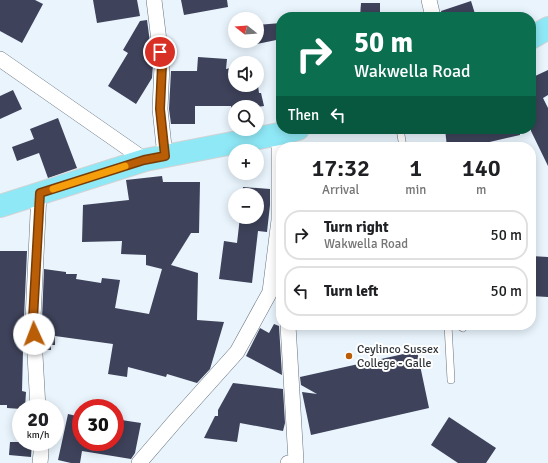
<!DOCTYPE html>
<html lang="en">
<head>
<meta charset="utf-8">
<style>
	body { margin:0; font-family:Signika,sans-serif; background:#f6f6f6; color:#202124; height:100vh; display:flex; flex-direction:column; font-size:15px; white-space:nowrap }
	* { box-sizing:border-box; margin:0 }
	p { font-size:13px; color:#757577 }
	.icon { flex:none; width:22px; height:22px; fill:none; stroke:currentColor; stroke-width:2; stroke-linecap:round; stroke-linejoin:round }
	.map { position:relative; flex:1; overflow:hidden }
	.details { position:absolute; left:276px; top:142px; width:260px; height:188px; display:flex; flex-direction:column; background:#fff; border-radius:16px; box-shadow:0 2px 10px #0003 }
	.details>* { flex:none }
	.guide { position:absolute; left:276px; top:12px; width:260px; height:122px; border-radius:16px; box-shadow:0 2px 10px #0003; background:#0b6e4f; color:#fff; overflow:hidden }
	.needle { width:26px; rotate:287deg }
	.tools { position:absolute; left:228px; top:12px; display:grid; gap:8px }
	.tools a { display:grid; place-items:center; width:36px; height:36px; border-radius:50%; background:#fff; box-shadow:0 2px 10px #0003; font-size:20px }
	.speed { position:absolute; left:12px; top:399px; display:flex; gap:8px; font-size:20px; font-weight:700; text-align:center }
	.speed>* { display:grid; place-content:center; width:52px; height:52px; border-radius:50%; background:#fff; box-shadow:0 2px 10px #0003; line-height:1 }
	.speed small { font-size:10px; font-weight:400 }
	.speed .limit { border:6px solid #d22; background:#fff; color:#111 }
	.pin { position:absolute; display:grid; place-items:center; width:34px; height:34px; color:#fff; margin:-17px; border:2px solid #fff; border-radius:50%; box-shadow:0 1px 4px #0007 }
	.me { position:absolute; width:44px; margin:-22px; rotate:358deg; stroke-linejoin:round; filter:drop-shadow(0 0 3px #0008) }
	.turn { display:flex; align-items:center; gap:14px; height:84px; padding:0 12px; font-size:18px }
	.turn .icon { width:52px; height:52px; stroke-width:2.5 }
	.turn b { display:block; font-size:28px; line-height:34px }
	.then { display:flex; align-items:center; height:38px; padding:0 12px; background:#0003; gap:8px; font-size:15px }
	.eta { display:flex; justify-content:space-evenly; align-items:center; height:68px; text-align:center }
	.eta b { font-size:24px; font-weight:600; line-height:28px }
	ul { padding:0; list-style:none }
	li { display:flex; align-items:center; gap:12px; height:50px; margin:0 8px 6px; padding:0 4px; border:2px solid #e0e0e0; border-radius:16px }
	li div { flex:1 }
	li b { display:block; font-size:15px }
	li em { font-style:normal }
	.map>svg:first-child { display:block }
	.building { fill:#3e425a }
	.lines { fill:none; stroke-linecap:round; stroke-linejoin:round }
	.service-casing { stroke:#67737d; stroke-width:8 }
	.minor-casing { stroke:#67737d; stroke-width:16 }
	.primary-casing { stroke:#d1d3d4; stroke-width:24 }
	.service { stroke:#fff; stroke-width:7 }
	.minor { stroke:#fff; stroke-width:15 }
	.primary { stroke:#8fe8f6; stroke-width:22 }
	.route-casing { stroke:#783c05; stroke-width:10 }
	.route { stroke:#b95d07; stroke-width:7 }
	.slow { stroke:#f59e0b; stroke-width:7 }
	.poi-dot { fill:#b95d07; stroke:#fff; stroke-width:1.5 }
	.labels { text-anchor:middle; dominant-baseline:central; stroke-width:4; stroke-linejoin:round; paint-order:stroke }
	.poi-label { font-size:12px; fill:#30353a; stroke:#fff; text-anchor:start }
</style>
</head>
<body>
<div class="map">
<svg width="548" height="463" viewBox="0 0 548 463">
	<rect width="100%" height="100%" fill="#e9f4fd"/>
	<g class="building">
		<path d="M0,0h35l8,4 -21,39 -22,-12z"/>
		<path d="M93,0h44l3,16 -43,7z"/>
		<path d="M181,0h46l1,7 -44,8z"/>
		<path d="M471,1l5,16h-34l-1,-6z"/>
		<path d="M361,3h19v14h-20z"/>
		<path d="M147,20l6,45 -1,13 -16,26 -28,-18 20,-33 -5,-3 17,-29z"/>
		<path d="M281,23v16l-24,5v-19z"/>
		<path d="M198,57l29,2 -1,10 9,-2v18h22v-7l2,15h2l3,13 -7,1h-22v5l-2,1 -2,-7h-36v18h-24l-2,-15 2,-38h26z"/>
		<path d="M548,70v25l-5,3 5,10v58l-17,-35v-58l2,4z"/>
		<path d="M13,90l9,19 -22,10v-23z"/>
		<path d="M58,118l19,50 -29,10 -9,-25 -22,8 -5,-14 22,-8 -4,-10z"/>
		<path d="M445,129h75v6l-52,12h-21z"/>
		<path d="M162,176l1,6h37l-1,51h-8l-20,32 27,8 -1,47 27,2 -14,47 -13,14 -30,-9 -1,3 -38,-10 -1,10 -19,-3 5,-30 -58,-8v9h-4v5h-7l-2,-31 2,-50 22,3v2h11l-1,5 25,4 1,-5 18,2 -5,28 34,6 13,-45 -16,-4v-10l-25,-1 1,-13 -40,1 1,-37 46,-5 -3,-20z"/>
		<path d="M243,187l27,2v16l-3,27 -9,-1 -6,52 -33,-4 5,-38 13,2 3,-26h17v-22h-15z"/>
		<path d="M0,251h27l-3,68 2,32h-3l-1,40 4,1 -1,16h-4v1l-14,-1v-3h-7z"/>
		<path d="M531,256l17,1v40l-17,-1z"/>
		<path d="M274,324l5,2 3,49 -36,-19 14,-28 9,5z"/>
		<path d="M417,351l12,57 -118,27 -9,-43 15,2 -16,-9 -1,-8z"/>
		<path d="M233,383l50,6 2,34 -2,8 -43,-8 -3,19 -33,-4 11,-22h3v-6z"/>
		<path d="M68,414l13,3v25h34v-23l26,4 -6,30 -4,6 -49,-8 -2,12h-9l-13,-3z"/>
		<path d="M449,417l47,31 -10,15h-28l-27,-18z"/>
		<path d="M10,442h22l-1,15 -22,-2z"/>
	</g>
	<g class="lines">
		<g class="service-casing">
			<g id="service">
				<path d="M400,129l3,18"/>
				<path d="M448,325l3,55"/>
				<path d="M458,325l5,3"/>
			</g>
		</g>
		<g class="minor-casing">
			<g id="minor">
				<path d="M154,0l8,65 -2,44 5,47"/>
				<path d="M429,0l4,17"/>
				<path d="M0,59l145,101"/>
				<path d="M38,408l-5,-89 6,-126"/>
				<path d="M40,463l1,-10v-11"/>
				<path d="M139,463l37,-43 61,-68 33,-60 9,-72v-86"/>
				<path d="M288,463l8,-2 -8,-136"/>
			</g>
		</g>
		<g class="primary-casing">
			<g id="primary">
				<path d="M531,38l17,-10"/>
				<path d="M0,206l145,-46 134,-26 19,-5"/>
			</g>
		</g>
		<use href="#service" class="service"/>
		<use href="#minor" class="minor"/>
		<use href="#primary" class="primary"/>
	</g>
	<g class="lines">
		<g class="route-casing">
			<path id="route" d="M34,334l-1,-15 7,-126 104,-33 21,-4 -5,-47 2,-44 -2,-13"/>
		</g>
		<use href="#route" class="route"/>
		<path class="slow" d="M53,189l72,-23"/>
	</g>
	<circle class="poi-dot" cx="349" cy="356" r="4"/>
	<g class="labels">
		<g class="poi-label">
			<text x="357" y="349">Ceylinco Sussex<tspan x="357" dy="14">College - Galle</tspan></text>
		</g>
	</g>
</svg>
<div class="tools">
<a><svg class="needle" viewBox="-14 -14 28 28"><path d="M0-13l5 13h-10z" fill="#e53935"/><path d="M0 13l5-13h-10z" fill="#757577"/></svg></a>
<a><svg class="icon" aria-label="sound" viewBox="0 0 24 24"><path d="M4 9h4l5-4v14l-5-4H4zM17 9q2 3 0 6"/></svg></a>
<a><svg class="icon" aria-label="search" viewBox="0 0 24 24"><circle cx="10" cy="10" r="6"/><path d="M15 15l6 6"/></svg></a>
<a>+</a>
<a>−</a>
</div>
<div class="speed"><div>20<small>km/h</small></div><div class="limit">30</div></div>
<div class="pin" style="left:160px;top:52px;background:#d93025"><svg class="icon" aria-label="arrive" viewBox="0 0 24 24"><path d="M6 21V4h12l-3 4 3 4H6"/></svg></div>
<svg class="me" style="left:34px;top:334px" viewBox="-20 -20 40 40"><circle r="19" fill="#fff"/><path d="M0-13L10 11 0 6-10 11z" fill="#b95d07"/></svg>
<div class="guide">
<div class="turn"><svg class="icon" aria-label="right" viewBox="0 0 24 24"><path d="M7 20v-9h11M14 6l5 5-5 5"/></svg><div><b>50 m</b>Wakwella Road</div></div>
<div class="then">Then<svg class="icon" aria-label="left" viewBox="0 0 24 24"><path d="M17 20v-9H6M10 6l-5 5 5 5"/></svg></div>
</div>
<section class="details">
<div class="eta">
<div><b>17:32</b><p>Arrival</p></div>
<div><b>1</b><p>min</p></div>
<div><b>140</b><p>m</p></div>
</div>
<ul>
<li><svg class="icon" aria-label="right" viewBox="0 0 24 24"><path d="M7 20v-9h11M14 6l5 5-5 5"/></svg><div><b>Turn right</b><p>Wakwella Road</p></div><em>50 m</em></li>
<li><svg class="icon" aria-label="left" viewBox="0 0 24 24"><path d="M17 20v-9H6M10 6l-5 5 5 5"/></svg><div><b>Turn left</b></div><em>50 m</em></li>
</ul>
</section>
</div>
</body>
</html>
